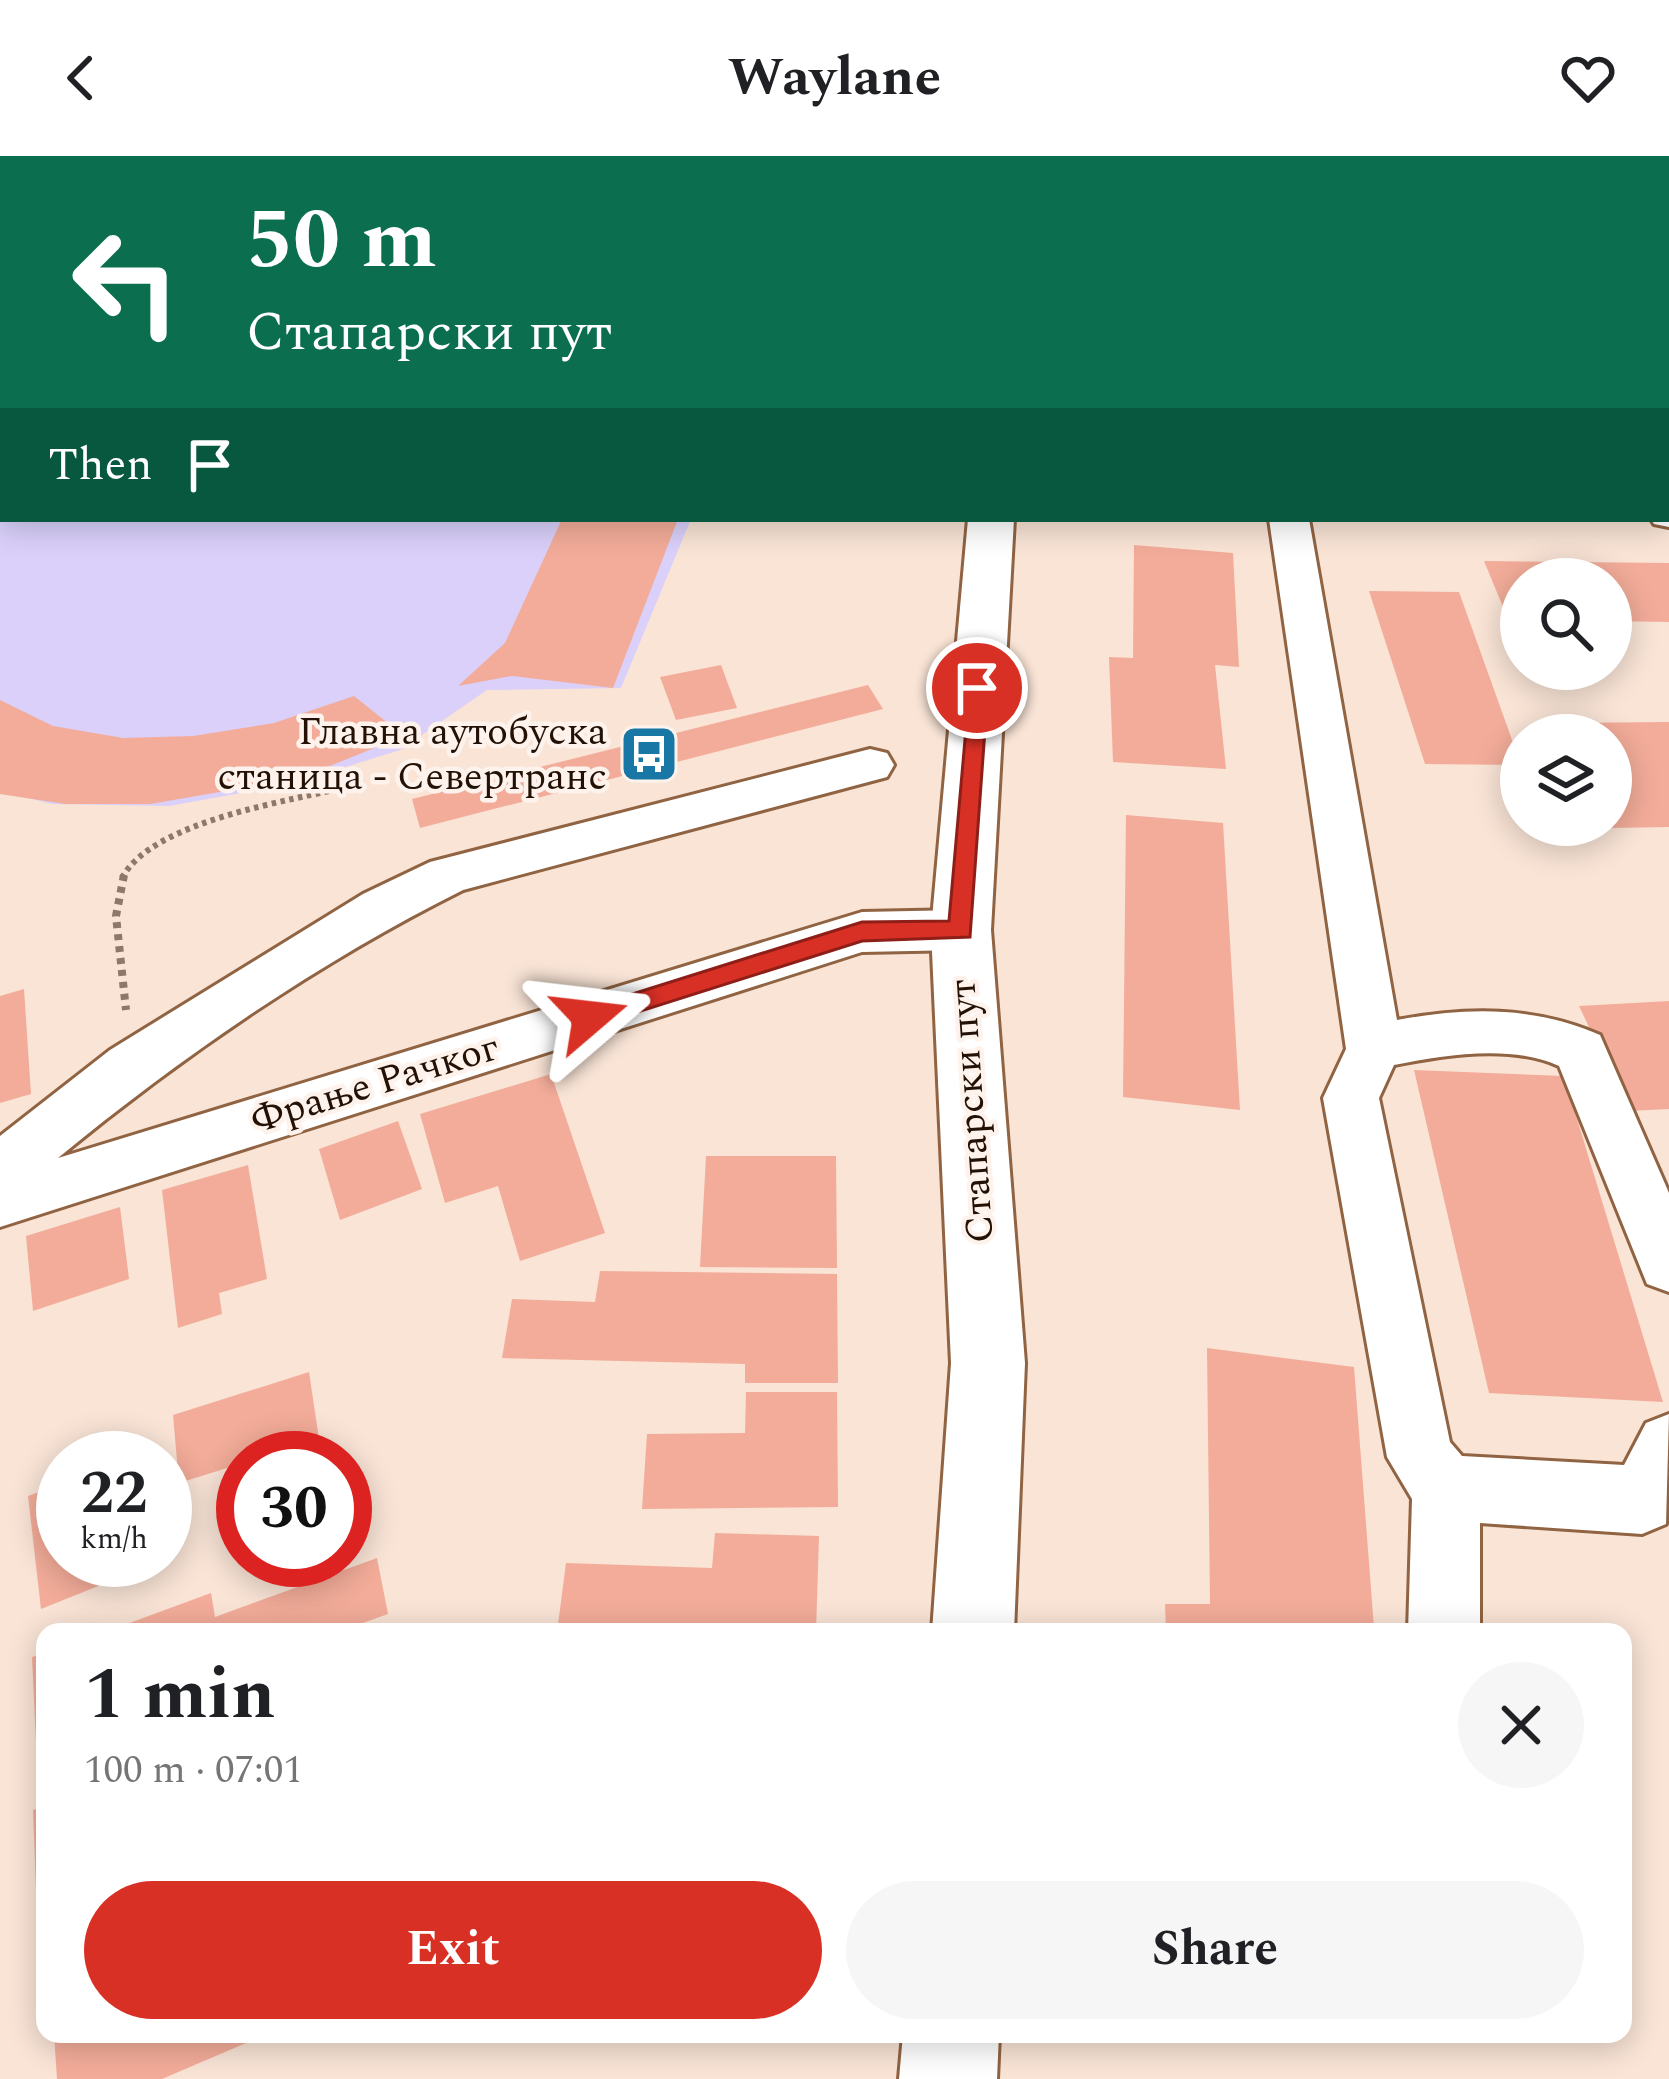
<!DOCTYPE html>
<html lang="en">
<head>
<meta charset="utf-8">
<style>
	body { margin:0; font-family:Spectral,serif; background:#f6f6f6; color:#202124; height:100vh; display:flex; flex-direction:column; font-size:45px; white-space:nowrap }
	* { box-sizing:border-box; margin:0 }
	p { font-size:39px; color:#757577 }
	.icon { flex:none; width:66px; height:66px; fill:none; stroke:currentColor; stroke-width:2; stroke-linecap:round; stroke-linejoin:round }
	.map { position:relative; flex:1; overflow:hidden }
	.side { position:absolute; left:36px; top:1467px; width:1596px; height:420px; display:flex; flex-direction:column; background:#fff; border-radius:24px; box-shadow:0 6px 30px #0003 }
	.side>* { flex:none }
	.hud { position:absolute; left:0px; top:0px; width:1671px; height:366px; box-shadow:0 6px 30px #0003; background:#0b6e4f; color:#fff; overflow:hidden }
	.tools { position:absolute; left:1500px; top:402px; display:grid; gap:24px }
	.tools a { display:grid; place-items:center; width:132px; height:132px; border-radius:50%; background:#fff; box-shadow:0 6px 30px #0003; font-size:60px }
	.speed { position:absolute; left:36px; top:1275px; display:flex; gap:24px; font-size:60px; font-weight:700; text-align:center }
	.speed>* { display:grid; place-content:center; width:156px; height:156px; border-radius:50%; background:#fff; box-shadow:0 6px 30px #0003; line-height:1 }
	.speed small { font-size:30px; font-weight:400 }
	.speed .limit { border:18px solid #d22; background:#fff; color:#111 }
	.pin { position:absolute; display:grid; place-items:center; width:102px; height:102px; color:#fff; margin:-51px; border:6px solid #fff; border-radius:50%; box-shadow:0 3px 12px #0007 }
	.me { position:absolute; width:132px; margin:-66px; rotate:73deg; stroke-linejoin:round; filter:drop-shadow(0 0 9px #0008) }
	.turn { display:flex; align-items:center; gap:42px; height:252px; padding:0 48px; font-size:54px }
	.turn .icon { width:156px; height:156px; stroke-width:2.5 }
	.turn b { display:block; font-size:84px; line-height:102px }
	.then { display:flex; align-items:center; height:114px; padding:0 48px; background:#0003; gap:24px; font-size:45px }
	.round { display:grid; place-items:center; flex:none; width:126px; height:126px; border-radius:63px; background:#f6f6f6 }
	.overview { display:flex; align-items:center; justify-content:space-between; height:204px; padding:0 48px }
	h1 { font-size:72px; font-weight:700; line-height:90px }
	.cta { display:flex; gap:24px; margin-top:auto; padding:24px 48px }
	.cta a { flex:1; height:138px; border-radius:72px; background:#d93025; color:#fff; font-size:48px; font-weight:700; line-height:138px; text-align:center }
	.cta a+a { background:#f6f6f6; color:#202124 }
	header { display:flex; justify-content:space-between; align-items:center; height:156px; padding:0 48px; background:#fff; font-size:54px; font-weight:700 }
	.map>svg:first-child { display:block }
	.green { fill:#dad0fa }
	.building { fill:#f3ac99 }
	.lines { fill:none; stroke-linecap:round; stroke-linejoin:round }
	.minor-casing { stroke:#906342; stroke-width:6 }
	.major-casing { stroke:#906342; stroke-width:6 }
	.path-far1 { stroke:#8c796c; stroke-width:6; stroke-dasharray:4.5 4.5; stroke-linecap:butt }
	.path { stroke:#8c796c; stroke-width:8; stroke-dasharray:6 6; stroke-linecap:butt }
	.minor { fill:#fff; fill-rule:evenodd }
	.major { fill:#fff; fill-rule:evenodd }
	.route { fill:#d93025; stroke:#8d1f18; stroke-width:3 }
	.labels { text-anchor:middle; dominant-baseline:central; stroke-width:9; stroke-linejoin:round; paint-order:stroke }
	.poi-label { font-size:39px; fill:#231105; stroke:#fef3ec; text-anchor:end }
	.street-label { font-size:39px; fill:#231105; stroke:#fef3ec }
</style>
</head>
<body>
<header><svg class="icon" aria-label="back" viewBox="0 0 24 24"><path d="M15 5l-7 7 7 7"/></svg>Waylane<svg class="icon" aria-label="heart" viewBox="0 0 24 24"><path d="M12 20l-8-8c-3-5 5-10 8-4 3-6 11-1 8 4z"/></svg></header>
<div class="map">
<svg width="1669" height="1923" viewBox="0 0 1669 1923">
	<rect width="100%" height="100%" fill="#f9e4d6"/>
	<path class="green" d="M0,0h768l-765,3v360h688l-70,169 -134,2 -87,60 -109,34 -122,22 -117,-2 -52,-13z"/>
	<g class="building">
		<path d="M562,363h116l-65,169 -101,-12 -54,10 47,-43z"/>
		<path d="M1134,389l99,8 6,114 -24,-2 11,104 -113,-7 -4,-105 24,1z"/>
		<path d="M1484,405l185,2v59l-58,-1v-42h-90v40h-13z"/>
		<path d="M1369,435l90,1 62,173 -96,-1z"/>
		<path d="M721,509l16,43 -61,12 -16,-43z"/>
		<path d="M868,529l15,24 -463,119 -8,-29z"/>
		<path d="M354,540l50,40 -104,42 -150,26h-85l-65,-10v-94l53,26 70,12 70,-2 81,-13z"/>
		<path d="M1669,566v105l-58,1v-93h-45l-6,-12z"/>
		<path d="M1126,659l97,8 17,287 -117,-13z"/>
		<path d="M24,833l7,105 -31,9v-107z"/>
		<path d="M1669,845v108l-40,2 -50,-105z"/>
		<path d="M1414,914l150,6 99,326 -174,-9z"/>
		<path d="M551,918l54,159 -85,28 -22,-75 -53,17 -25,-89z"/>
		<path d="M398,965l24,68 -82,31 -21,-71z"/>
		<path d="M706,1000h130l1,112 -137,-1z"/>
		<path d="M248,1009l19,114 -48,14 3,21 -44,14 -16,-138z"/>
		<path d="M120,1051l9,72 -96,32 -7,-75z"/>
		<path d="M600,1115l237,3 1,109h-93v-19l-243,-6 10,-59 83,3z"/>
		<path d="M1207,1192l147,19 20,261 -31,-5 1,9h-178l-1,-28h45z"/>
		<path d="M309,1216l10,67 -76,19v5l-64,20 -6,-68z"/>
		<path d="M746,1236h91l1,115 -196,2 5,-75 98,-1z"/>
		<path d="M63,1327v77h100l-122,49 -13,-113z"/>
		<path d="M715,1377l104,3 -3,96h-259l9,-69 146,5z"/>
		<path d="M377,1402l11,56 -50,18h-233l106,-39 4,24z"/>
		<path d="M45,1497v87l-9,3 -4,-86z"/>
		<path d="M45,1650v109l-8,3 -4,-108z"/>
		<path d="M54,1878h213l-105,45h-105z"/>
	</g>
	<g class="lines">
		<g class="minor-casing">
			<g id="minor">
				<path d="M1669,347v24l-15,-3 -3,-5h17z"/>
				<path d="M1269,363h40l88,501c70,-13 137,-14 203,15l69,158v99l-22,-8 -88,-218c-48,-22 -115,-11 -165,-1l-15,33 71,344 12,14 162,9 22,-42 23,-9 -3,110 -24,10 -162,-11v109h-72l4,-133 -25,-42 -64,-359 23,-49z"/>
				<path d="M870,593l17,4 7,12 -7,12 -424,113c-144,72 -281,166 -405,268l804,-246 99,-2 18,6 8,14 -8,14 -18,6 -99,2 -862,275v-91l110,-86 253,-156 67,-32z"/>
			</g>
		</g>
		<g class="major-casing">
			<g id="major">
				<path d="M968,363h46l-23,411 34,433 -11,269h-82l19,-269 -20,-433z"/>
				<path d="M903,1878h96l-2,45h-98z"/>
			</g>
		</g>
		<path class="path-far1" d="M122,722c31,-58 169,-77 229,-92"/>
		<path class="path" d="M124,719l-8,41 10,94"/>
		<use href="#minor" class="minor"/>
		<use href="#major" class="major"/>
	</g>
	<path class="route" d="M970,527l18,5 -18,249 -108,4 -272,86 -9,-3v-14l281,-88 87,-1z"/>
	<defs>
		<g id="bus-square" transform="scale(3)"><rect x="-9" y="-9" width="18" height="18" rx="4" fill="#1977a5" stroke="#fef3ec"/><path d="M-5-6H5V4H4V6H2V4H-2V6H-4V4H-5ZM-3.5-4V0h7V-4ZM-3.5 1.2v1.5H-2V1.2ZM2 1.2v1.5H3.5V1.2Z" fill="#fff"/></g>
	</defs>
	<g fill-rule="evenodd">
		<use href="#bus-square" x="649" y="598"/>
	</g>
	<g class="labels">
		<g class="poi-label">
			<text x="607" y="576">Главна аутобуска<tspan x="607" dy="45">станица - Севертранс</tspan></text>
		</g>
		<g class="street-label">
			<text transform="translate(375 928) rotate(-17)">Фрање Рачког</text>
			<text transform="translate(972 955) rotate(-94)">Стапарски пут</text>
		</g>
	</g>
</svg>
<div class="tools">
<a><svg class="icon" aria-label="search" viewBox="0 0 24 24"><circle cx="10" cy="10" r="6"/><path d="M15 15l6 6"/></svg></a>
<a><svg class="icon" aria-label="layers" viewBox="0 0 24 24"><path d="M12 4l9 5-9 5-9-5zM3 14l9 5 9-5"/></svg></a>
</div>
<div class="speed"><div>22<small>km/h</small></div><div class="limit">30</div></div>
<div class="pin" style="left:977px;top:532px;background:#d93025"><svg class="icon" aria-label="arrive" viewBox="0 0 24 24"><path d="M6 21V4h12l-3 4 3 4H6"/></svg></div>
<svg class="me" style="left:590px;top:861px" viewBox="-20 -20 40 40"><path d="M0-17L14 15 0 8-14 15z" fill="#d93025" stroke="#fff" stroke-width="4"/></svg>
<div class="hud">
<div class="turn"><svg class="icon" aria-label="left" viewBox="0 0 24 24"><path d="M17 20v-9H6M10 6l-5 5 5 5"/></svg><div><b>50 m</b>Стапарски пут</div></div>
<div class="then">Then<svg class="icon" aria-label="arrive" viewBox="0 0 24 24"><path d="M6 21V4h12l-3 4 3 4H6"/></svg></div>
</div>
<section class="side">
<div class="overview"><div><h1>1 min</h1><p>100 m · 07:01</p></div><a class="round"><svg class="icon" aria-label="close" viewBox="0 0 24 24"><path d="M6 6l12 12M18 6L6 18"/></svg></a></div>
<div class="cta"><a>Exit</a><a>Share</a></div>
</section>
</div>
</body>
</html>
